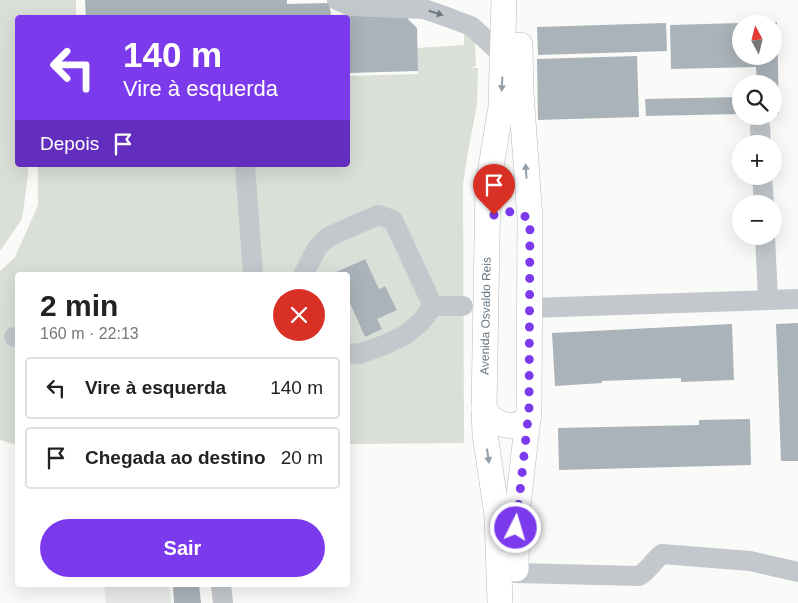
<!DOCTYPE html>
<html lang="pt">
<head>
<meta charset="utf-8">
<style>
	body { margin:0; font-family:Helvetica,sans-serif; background:#f6f6f6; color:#222; height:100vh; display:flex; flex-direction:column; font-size:19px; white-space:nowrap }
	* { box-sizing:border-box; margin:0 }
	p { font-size:16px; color:#767676 }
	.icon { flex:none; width:28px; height:28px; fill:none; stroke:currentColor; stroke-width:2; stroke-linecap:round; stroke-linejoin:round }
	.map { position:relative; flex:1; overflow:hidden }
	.sheet { position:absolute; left:15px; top:272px; width:335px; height:315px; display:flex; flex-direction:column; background:#fff; border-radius:5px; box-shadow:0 5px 20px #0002 }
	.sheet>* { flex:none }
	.hud { position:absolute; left:15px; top:15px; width:335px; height:152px; border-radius:5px; box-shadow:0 5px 20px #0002; background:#7c3aed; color:#fff; overflow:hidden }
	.needle { width:32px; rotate:353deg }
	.tools { position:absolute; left:732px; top:15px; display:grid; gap:10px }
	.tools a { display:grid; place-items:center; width:50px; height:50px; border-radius:50%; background:#fff; box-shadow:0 5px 20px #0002; font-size:25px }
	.pin { position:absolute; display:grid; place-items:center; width:42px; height:42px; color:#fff; margin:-51px -21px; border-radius:50% 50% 50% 0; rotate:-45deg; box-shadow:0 0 5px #0007 }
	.pin .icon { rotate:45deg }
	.me { position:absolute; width:55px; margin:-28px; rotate:5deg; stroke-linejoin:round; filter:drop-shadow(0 0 4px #0008) }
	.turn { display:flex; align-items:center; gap:18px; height:105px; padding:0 25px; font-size:22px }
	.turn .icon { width:65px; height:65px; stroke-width:2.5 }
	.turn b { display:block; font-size:35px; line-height:42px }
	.then { display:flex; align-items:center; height:48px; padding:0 25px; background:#0003; gap:10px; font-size:19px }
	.round { display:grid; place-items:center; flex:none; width:52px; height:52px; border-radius:26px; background:#f6f6f6 }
	.overview { display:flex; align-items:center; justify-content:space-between; height:85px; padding:0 25px }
	h1 { font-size:30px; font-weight:800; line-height:38px }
	.primary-button { display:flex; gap:10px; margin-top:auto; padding:10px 25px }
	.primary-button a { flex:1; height:58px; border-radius:30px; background:#7c3aed; color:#fff; font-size:20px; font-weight:800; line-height:58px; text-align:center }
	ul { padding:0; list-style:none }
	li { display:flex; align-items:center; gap:15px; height:62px; margin:0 10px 8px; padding:0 15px; border:2px solid #e0e0e0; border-radius:5px }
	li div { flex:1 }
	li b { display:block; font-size:19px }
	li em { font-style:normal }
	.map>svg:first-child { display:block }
	.built { fill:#e8e9e9 }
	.green { fill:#dadfd7 }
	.building { fill:#aab3b9 }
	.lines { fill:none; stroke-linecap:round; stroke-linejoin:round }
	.major-casing { stroke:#b5babe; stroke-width:26 }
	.minor { stroke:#c3c8cc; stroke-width:20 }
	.major { stroke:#fff; stroke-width:25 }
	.oneway { fill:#6a7a87 }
	.oneway2 { fill:#939fa8 }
	.route { stroke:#7c3aed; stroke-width:9; stroke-dasharray:0 16.2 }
	.labels { text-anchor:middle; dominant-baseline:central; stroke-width:5; stroke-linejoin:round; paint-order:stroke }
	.street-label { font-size:12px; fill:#657683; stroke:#fff }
</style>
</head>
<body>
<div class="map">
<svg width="798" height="603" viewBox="0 0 798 603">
	<rect width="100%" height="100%" fill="#fafaf8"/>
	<path class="built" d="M104,585h65l2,18h-65z"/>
	<g class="green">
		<path d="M0,0h76v17l-58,1v147h10v11l-6,43 -22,32z"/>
		<path d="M464,32l11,8 1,26 -5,2h7l-1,37 -10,52 -4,27 1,259 -116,1v-145l17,38 12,-18 20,-9 -12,-24 -6,3 -15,-30 -28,13 1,3h-319l-1,170 -17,-5v-169l15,-14 23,-52v-40h310v-89l70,-2 -1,-26 47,-3z"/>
	</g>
	<g class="building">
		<path d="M85,0h202v4l42,-1 2,12 72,-1 14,14 1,43 -70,2v-55h-262z"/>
		<path d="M774,22h3l2,92h-5v-30h-17l-1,-17 -85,2 -1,-44 71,-2v33h33z"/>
		<path d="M666,23l1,28 -129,4 -1,-28z"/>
		<path d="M637,56l2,61 -101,3 -1,-61z"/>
		<path d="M741,97v17l-95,2 -1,-17z"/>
		<path d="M365,259l14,30 6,-3 12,24 -20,9 5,10 -17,8 -17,-38v-24h-11l-1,-3z"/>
		<path d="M798,323v138h-17l-5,-137z"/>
		<path d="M732,324l2,56 -53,2v-4l-79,3v2l-47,3 -3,-53z"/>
		<path d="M750,419l1,46 -192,5 -1,-42 141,-3v-5z"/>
		<path d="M173,585h26l2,18h-27z"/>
	</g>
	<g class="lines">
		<g class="major-casing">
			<g id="major">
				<path d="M484,408c8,17 32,25 45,8"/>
				<path d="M516,569l1,-56 12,-103 1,-191 -9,-126 -1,-48"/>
				<path id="s1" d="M500,603l-3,-88 -12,-81 -1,-26 4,-223 13,-78 3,-107"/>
			</g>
		</g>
		<g class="minor">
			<path d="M337,0l14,6 73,3 23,8 24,9 33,30"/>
			<path d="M760,127l1,17"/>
			<path d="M245,165l8,110"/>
			<path d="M762,176l2,28"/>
			<path d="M765,236l3,64"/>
			<path d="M303,275l14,-27 11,-11 50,-22 15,5 40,86"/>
			<path d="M433,306h30"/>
			<path d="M530,308l268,-9"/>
			<path d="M14,337h4"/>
			<path d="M348,353l11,1 25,-9 21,-10 16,-13 12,-16"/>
			<path d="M516,573l123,3c9,-5 14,-15 23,-22l88,7 48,11"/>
			<path d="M221,585l2,18"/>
		</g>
		<use href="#major" class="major"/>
	</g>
	<defs><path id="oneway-solid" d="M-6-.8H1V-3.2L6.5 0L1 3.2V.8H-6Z" transform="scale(1.25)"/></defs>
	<use class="oneway" href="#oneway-solid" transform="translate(436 13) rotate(18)"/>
	<g class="oneway2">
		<use href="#oneway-solid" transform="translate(502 84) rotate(93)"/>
		<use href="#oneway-solid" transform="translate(526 171) rotate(-94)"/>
		<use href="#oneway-solid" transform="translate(488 456) rotate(82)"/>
	</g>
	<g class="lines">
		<path class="route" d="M494,215c14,-6 23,-3 36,4l-1,191 -13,118"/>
	</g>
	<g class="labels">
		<g class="street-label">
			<text stroke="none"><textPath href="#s1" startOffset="288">Avenida Osvaldo Reis</textPath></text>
		</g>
	</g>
</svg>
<div class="tools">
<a><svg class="needle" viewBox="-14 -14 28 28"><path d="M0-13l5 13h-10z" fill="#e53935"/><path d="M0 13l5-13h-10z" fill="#767676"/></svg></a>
<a><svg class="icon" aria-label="search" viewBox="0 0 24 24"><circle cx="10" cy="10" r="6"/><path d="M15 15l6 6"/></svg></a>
<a>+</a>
<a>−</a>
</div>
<div class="pin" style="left:494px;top:215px;background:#d93025"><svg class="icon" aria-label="arrive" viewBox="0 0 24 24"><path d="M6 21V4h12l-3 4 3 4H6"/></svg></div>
<svg class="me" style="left:516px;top:528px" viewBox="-20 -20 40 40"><circle r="17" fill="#7c3aed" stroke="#fff" stroke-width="3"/><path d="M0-11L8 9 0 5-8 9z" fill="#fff"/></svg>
<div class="hud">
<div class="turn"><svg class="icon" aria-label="left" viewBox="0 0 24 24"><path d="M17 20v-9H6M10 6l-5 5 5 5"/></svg><div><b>140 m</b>Vire à esquerda</div></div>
<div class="then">Depois<svg class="icon" aria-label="arrive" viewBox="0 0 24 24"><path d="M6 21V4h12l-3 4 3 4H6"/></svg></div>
</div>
<section class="sheet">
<div class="overview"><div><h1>2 min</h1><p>160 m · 22:13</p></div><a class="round" style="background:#d93025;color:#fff"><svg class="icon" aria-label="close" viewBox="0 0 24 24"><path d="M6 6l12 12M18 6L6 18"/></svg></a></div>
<ul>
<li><svg class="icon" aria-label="left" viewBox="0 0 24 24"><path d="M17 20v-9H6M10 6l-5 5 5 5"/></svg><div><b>Vire à esquerda</b></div><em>140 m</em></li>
<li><svg class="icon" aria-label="arrive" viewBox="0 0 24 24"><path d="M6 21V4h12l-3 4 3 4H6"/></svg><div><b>Chegada ao destino</b></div><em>20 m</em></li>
</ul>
<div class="primary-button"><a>Sair</a></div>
</section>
</div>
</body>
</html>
